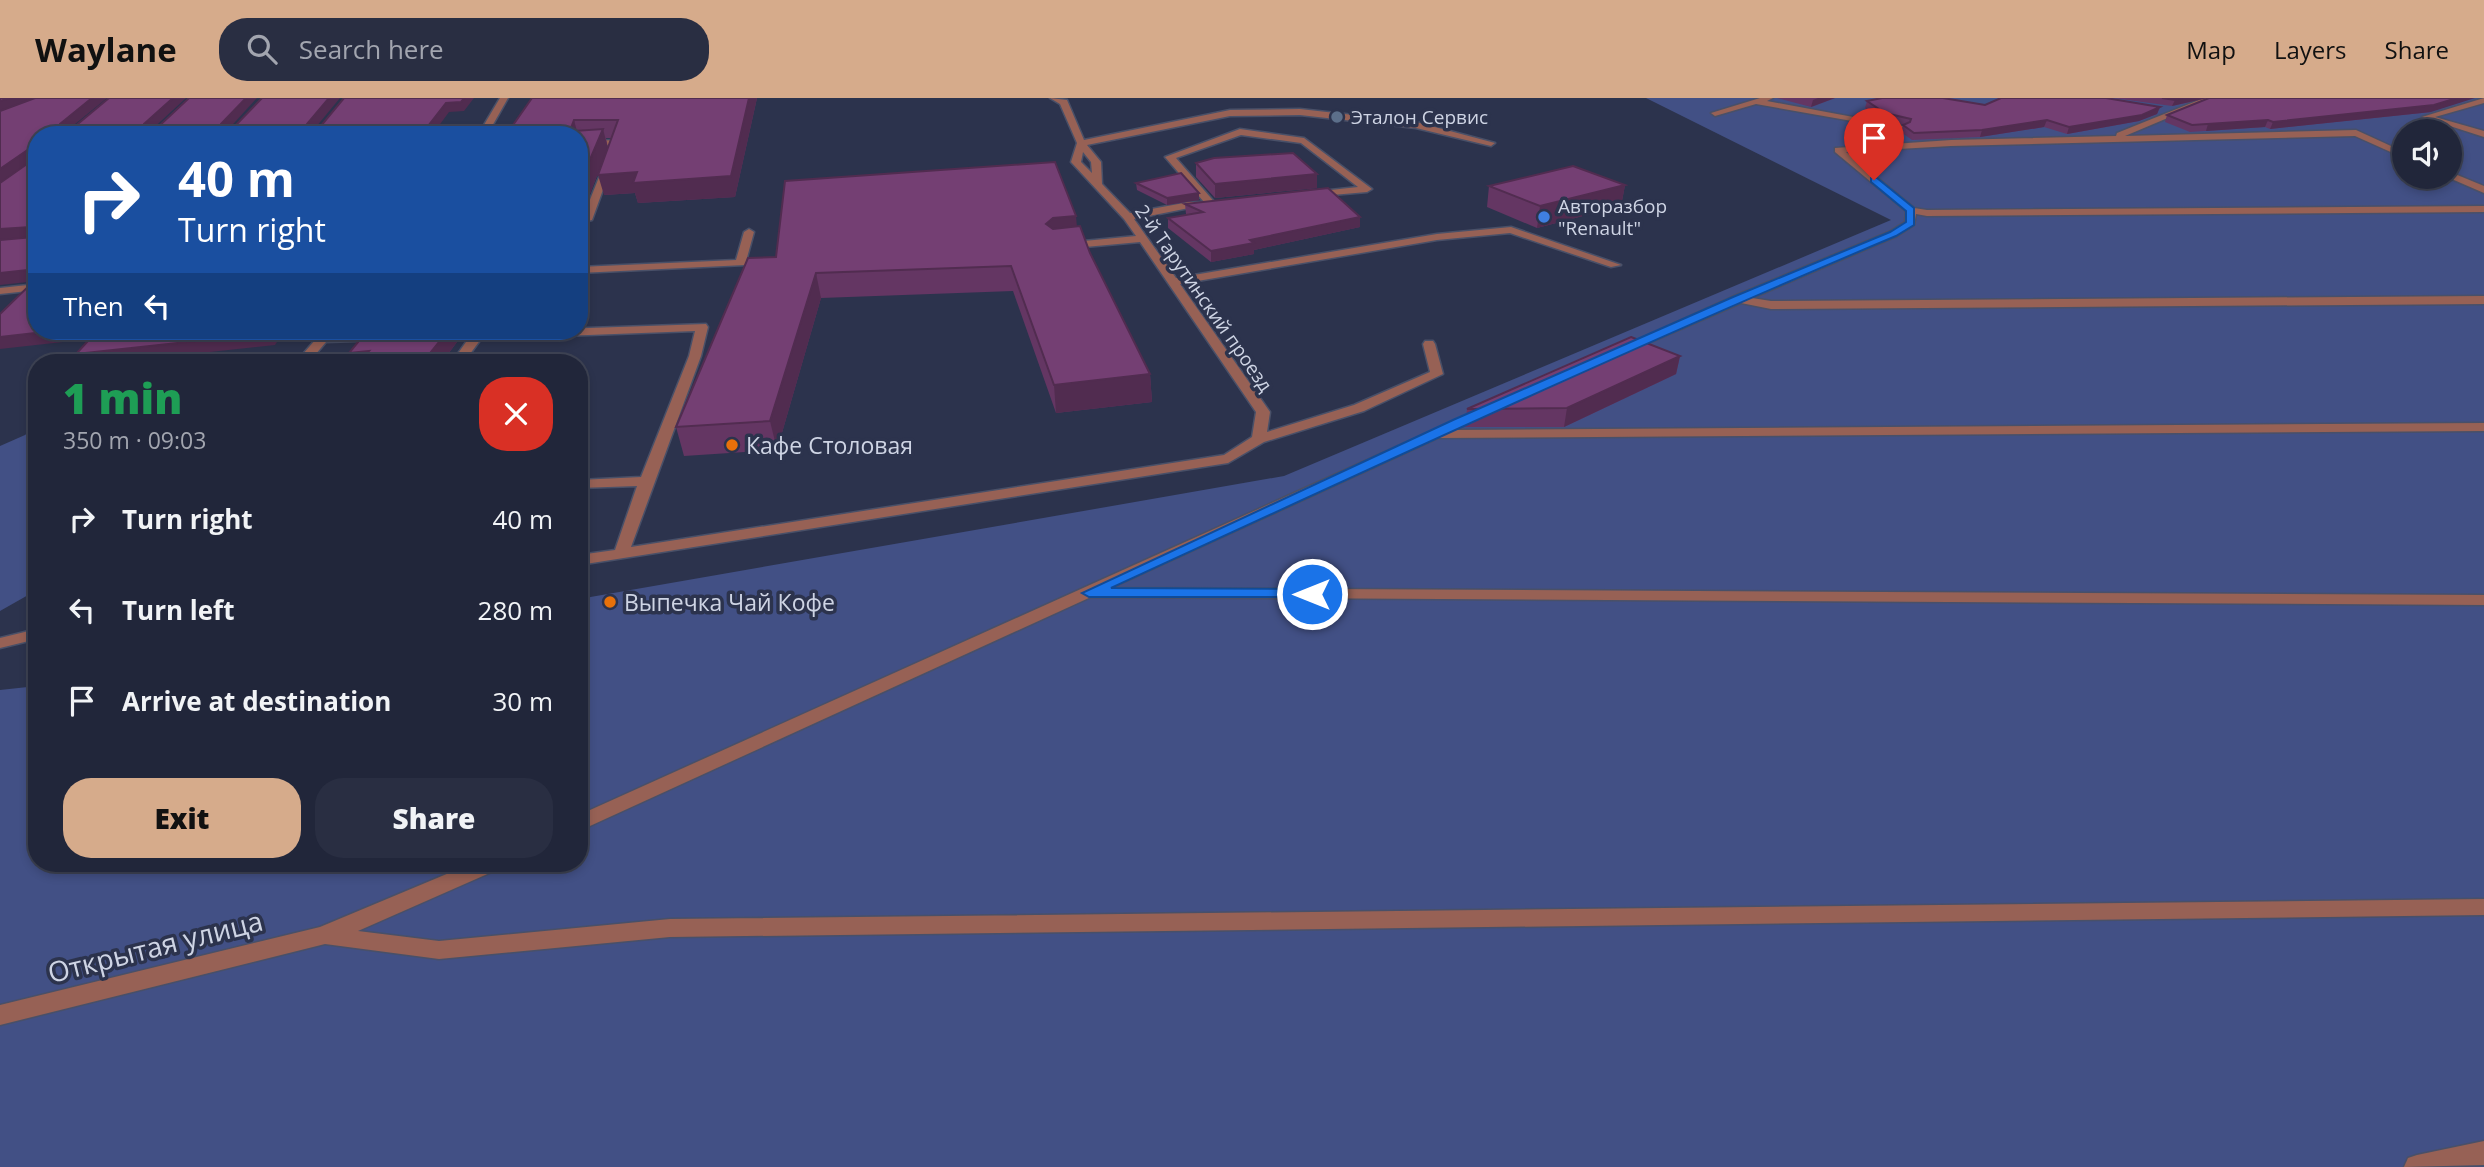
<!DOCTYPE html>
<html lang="en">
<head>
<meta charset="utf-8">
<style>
	body { margin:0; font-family:"Open Sans",sans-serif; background:#292e42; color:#f1f3f6; height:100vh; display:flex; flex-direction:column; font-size:26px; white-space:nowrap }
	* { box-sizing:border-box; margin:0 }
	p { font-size:23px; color:#a2a5af }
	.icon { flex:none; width:38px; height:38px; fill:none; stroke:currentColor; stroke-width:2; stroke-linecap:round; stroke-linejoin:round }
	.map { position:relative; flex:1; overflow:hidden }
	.side { position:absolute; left:28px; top:256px; width:560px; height:518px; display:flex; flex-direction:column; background:#21263a; border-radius:28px; box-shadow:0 4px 10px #0003,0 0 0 2px #3e4354 }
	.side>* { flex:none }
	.guide { position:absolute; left:28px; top:28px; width:560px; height:214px; border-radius:28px; box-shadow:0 4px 10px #0003,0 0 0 2px #3e4354; background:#1a4fa0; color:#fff; overflow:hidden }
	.tools { position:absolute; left:2392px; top:21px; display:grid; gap:14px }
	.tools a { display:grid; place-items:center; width:70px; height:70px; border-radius:50%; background:#21263a; box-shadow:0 4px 10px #0003,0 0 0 2px #3e4354; font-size:35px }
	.pin { position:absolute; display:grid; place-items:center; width:60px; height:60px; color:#fff; margin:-72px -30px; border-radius:50% 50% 50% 0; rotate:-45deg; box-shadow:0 0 7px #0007 }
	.pin .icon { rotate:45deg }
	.me { position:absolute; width:77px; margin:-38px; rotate:270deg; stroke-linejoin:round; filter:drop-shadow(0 0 5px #0008) }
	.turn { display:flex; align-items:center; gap:24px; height:147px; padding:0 35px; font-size:32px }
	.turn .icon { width:91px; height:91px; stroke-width:2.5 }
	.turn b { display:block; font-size:49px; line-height:60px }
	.then { display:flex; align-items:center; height:66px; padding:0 35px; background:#0003; gap:14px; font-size:26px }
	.round { display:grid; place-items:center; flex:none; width:74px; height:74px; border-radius:28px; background:#292e42 }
	.head { display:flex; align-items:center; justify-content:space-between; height:119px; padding:0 35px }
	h1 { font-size:42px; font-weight:800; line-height:52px; color:#1e9e55 }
	.button { display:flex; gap:14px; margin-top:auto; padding:14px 35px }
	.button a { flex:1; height:80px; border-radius:28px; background:#d6ab8b; color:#111; font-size:28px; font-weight:800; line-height:80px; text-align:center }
	.button a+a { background:#292e42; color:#f1f3f6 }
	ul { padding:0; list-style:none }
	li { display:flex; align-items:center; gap:21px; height:91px; padding:0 35px }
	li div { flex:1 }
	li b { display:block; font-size:26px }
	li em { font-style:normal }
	header { display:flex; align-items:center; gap:42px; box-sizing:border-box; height:98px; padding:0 35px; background:#d6ab8b; color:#111 }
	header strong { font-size:33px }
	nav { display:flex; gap:38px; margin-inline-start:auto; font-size:24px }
	.search { width:490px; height:63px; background:#292e42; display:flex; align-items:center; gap:18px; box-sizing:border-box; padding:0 24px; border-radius:28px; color:#a2a5af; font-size:26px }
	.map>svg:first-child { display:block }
	.green { fill:#425085; fill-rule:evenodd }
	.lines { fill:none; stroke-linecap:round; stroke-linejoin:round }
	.minor-casing { stroke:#495068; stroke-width:3 }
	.minor { fill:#976155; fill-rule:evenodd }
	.wall { fill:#643663 }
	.shaded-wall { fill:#512c50 }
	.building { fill:#743f73; stroke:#512c50; stroke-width:2 }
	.route { fill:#1a73e8; stroke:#114b97; stroke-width:2 }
	.service-dot { fill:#5c6f8a; stroke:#2c334d; stroke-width:2.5 }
	.shop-dot { fill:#3f7fe0; stroke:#2c334d; stroke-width:2.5 }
	.food-dot { fill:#e8710a; stroke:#2c334d; stroke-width:2.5 }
	.labels { text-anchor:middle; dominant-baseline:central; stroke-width:7; stroke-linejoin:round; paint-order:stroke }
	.far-poi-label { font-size:19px; fill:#ced4e4; stroke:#2c334d; text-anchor:start }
	.far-street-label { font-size:19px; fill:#ced4e4; stroke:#2c334d }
	.poi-label { font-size:23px; fill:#ced4e4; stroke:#2c334d; text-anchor:start }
	.near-street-label { font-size:28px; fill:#ced4e4; stroke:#2c334d }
</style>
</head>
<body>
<header>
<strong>Waylane</strong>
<div class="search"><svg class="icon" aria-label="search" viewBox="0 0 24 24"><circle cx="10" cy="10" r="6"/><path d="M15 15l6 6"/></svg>Search here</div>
<nav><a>Map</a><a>Layers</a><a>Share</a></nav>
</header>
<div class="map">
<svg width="2484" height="1069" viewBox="0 0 2484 1069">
	<rect width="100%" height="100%" fill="#2c334d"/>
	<g class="green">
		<path d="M1646,0h838v1069h-2484v-477l37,-4v177h542v-264l705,-123 607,-256zM2404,33h46v46h-46z"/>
		<path d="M37,327v165l-37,21v-165l25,-11z"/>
	</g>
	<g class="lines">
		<g class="minor-casing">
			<g id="minor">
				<path d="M500,0h8l-21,37h-9z"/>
				<path d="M1050,0l17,2 17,40 146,-30 70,-1 116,13 79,21 -4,3 -75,-18 -116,-13 -70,1 -143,29 14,17 1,22 28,29 59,-11h15l-39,-45 75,-28 64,9 68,51 -5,3 -58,5 -2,-2 5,-3 46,-5 -57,-44 -60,-8 -65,23 41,47 -5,3h-23l-55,11 42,59 261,-44 74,-7 110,38 -10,2 -101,-34 -73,7 -257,44 90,128 -3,20 87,-27 76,-33 -7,-28 2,-3h8l2,3 8,30 -79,37 -100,31 -36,21 -649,102v-10l36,-5 22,-64 -58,2v-8l62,-3 48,-121 6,-25 -214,8 -17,23h-12l21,-30 233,-8 2,3 -7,29 -70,191 593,-92 28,-18 4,-25 -116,-170 -77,7 -5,-3 5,-3 73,-7 -12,-17 -53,-57 6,-19 -17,-39zM1083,54l8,10 1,11 -11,-11z"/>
				<path d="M1760,0h13l-6,3 140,26 -4,3 -147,-26 -41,12 -4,-3z"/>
				<path d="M2204,0h11l-90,38 231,-6 48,22v6l-49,-22 -404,10 -105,6 68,56 13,2 557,-4v6l-557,4 -11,-2 -2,11 -17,11 -145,62 19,3 713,-5v8l-713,5 -30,-6 -116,50 -4,1 -6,-4 117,-53 157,-65 16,-10 1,-11 -71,-59v-4l116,-8 165,-4 1,-3z"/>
				<path d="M2484,0v5l-49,14 49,14v6l-62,-20z"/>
				<path d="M621,42l-29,80 -13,3v-6h4l29,-72 -33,2v-6z"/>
				<path d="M2450,74l34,14v7l-37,-16h3z"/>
				<path d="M749,131l5,3 -9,33 -166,8v-6l157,-7 8,-28z"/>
				<path d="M37,186v6l-37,4v-6z"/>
				<path d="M323,233h12l-2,3 53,-2 6,4 -6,4 -60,2 -17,20h-13z"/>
				<path d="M1487,308l7,4 -2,3 -37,17 1029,-7v8l-1046,7 -327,150 1373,7v10l-1393,-8 -512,234v-16z"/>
				<path d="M37,531v10l-37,9v-10z"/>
				<path d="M473,765h31l-3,5 -143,63 81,10 231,-22 1814,-20v16l-1814,22 -231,22 -114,-15 -325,81v-20l320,-78z"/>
				<path d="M2484,1043v24l-80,2 4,-9 9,-3z"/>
			</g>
		</g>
		<use href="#minor" class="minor"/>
	</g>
	<g class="wall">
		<path d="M532,0h225l-22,99 -97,6 -3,-10 -31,2 8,-57h-6l2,10 -19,48 -10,1v-62z"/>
		<path d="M1777,0h58l-24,9z"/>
		<path d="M2113,0h95l-36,8z"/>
		<path d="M1867,3l118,4 175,2 -3,7 -18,7 -72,13 -23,-7 -64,10 -68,3 -11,-8 2,-7h2l-22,-5 -18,-12z"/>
		<path d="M2431,14l-161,17 -5,-2 -75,5 -25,-10 2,-7z"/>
		<path d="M1196,65l121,25 -102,10 -19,-21z"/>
		<path d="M1136,85l63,10v7l-32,5 -30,-15z"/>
		<path d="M1625,87l-4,21 -84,22 -50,-21 2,-21z"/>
		<path d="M1185,106l175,23 -106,23v4l-43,8 -43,-34v-10l19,-3 -1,-1z"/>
		<path d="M1077,128l73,148 2,28 -96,11 -43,-122 -192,7 -44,152 -93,6 -8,-29 100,-170z"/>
		<path d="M457,244l-15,20h-89l-4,-9z"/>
		<path d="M1680,258l-4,18 -112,53h-99l2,-18z"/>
	</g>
	<g class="shaded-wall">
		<path d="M9,0h28l-37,14v-11z"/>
		<path d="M92,0h15l-43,35 -4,-6v-3z"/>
		<path d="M173,0h13l-38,35 -4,-6v-3z"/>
		<path d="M246,0h11l-32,35 -4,-5v-4z"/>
		<path d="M329,0h11l-29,35 -3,-5 -1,-4z"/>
		<path d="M464,0h10l-10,13 -15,1 -17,23h-11l25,-32z"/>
		<path d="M749,0h8l-22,99 -97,6 -3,-10 -31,2 -6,-20 39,-3z"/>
		<path d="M1818,0h17l-24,9 2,-7z"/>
		<path d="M2182,0h25l-35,8 3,-6z"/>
		<path d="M2457,0h18l-44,14 -161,17 3,-7z"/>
		<path d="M2160,9l-3,7 -18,7 -72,13 2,-7z"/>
		<path d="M574,22l4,15 -7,-7z"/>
		<path d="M2047,22l-3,7 -64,10 2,-7z"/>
		<path d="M2268,22l-3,7 -59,4 2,-7z"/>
		<path d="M603,31l5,19 -19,48 -10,1v-21z"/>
		<path d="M32,49l5,10 -37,26v-14z"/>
		<path d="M1317,76v14l-102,10v-14z"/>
		<path d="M1625,87l-4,21 -84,22 3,-22z"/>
		<path d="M1199,95v7l-32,5v-7z"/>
		<path d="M1076,118l2,23 -23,2 -9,-17 7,-6z"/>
		<path d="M1360,119v10l-106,23v4l-43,8v-11l39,-11z"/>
		<path d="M31,129l6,10 -37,3v-11z"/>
		<path d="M37,171v12l-37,4v-12z"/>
		<path d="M816,175l5,25 -44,152 -7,-29z"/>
		<path d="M53,233h51l4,6 -108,12v-12z"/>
		<path d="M272,233h12l-9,14 -157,17h-37l-5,-8z"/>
		<path d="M448,233h5l4,11 -15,20h-19z"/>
		<path d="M1680,258l-4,18 -112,53 3,-19z"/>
		<path d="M1150,276l2,28 -96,11 -2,-28z"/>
	</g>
	<g class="building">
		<path d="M0,0h9l-9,3z"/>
		<path d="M35,0h57l-32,26v3l13,1 36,-30h64l-29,26v3l13,1 32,-30h57l-25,26v4l13,-1 28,-29h67l-22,26 1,4 12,-1 24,-29h120l-3,4 -15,1 -25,32h-384v134l-37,4v-33l33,-3 1,-8 -3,-2 -31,2v-46l34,-24 -2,-12 -32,22v-58z"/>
		<path d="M532,0h217l-18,78 -98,7 4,-11 -39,3 20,-55h-44l-3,8 3,3 29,-2 -20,47h-4v-41h-73z"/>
		<path d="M1882,0h61l42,7 16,-7h105l54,9 -18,8 -73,12 -22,-7 -65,10 -68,3 -11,-8 7,-3 1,-3 -26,-6 -18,-12z"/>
		<path d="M2162,0h20l-7,2z"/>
		<path d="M2209,0h248l-23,7 -161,17 -5,-2 -76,5 -25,-10z"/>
		<path d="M1293,55l24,21 -102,10 -19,-21 18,-5z"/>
		<path d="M1055,64l21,54 -23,2 -7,6 7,5 27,-3 10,27 60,121 -96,11 -43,-119 -195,7 -46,148 -94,6 72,-169 28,-1 9,-76z"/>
		<path d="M1573,68l52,19 -85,21 -51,-20z"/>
		<path d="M1181,75l18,20 -32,5 -31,-15z"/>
		<path d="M1328,90l32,29 -110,23 4,3 -43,8 -43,-33 35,-6 -18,-8z"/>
		<path d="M37,180v53h16l-53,6v-23z"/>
		<path d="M97,233h175l-2,2 -194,21z"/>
		<path d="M367,233h81l-25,31h-64l10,-11 -20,2z"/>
		<path d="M1631,239l49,19 -113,52 -100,1z"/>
	</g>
	<path class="route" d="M1871,80h6l37,30v17l-18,11c-264,111 -524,232 -785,352l201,1 6,2 2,3 -2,3h-229l-7,-4 371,-173 280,-123 157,-65 16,-10v-11l-35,-29z"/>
	<circle class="service-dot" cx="1337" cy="19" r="7"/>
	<circle class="shop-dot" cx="1544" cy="119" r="7"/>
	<g class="food-dot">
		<circle cx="732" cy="347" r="7"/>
		<circle cx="610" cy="504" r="7"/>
	</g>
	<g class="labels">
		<g class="far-poi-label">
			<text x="1351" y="19">Эталон Сервис</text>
			<text x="1558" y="108">Авторазбор<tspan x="1558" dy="22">"Renault"</tspan></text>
		</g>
		<g class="far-street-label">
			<text transform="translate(1204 200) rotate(55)">2-й Тарутинский проезд</text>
		</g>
		<g class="poi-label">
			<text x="746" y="347">Кафе Столовая</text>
			<text x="624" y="504">Выпечка Чай Кофе</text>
		</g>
		<g class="near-street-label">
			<text transform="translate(155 848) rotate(-14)">Открытая улица</text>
		</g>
	</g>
</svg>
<div class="tools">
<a><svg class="icon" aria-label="sound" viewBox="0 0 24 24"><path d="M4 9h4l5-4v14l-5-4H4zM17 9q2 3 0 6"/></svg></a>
</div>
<div class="pin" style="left:1874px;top:82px;background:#d93025"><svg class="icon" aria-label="arrive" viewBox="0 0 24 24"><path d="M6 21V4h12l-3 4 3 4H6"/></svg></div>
<svg class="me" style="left:1312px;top:496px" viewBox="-20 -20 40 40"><circle r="17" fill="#1a73e8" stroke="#fff" stroke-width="3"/><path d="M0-11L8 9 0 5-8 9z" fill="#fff"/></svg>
<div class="guide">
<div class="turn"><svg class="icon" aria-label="right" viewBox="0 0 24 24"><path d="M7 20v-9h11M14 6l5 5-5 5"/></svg><div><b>40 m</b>Turn right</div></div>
<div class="then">Then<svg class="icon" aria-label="left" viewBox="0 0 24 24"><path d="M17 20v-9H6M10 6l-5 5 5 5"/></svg></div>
</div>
<section class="side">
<div class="head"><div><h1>1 min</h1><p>350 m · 09:03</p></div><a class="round" style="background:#d93025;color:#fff"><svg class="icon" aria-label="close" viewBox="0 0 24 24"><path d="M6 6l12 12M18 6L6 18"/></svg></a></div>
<ul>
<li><svg class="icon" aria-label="right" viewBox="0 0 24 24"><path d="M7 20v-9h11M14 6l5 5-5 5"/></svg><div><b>Turn right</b></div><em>40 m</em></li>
<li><svg class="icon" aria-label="left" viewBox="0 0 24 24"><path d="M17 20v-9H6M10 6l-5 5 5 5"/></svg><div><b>Turn left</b></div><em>280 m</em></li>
<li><svg class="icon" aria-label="arrive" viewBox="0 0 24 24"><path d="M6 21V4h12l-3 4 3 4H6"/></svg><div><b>Arrive at destination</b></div><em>30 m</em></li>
</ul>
<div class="button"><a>Exit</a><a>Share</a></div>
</section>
</div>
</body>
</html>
